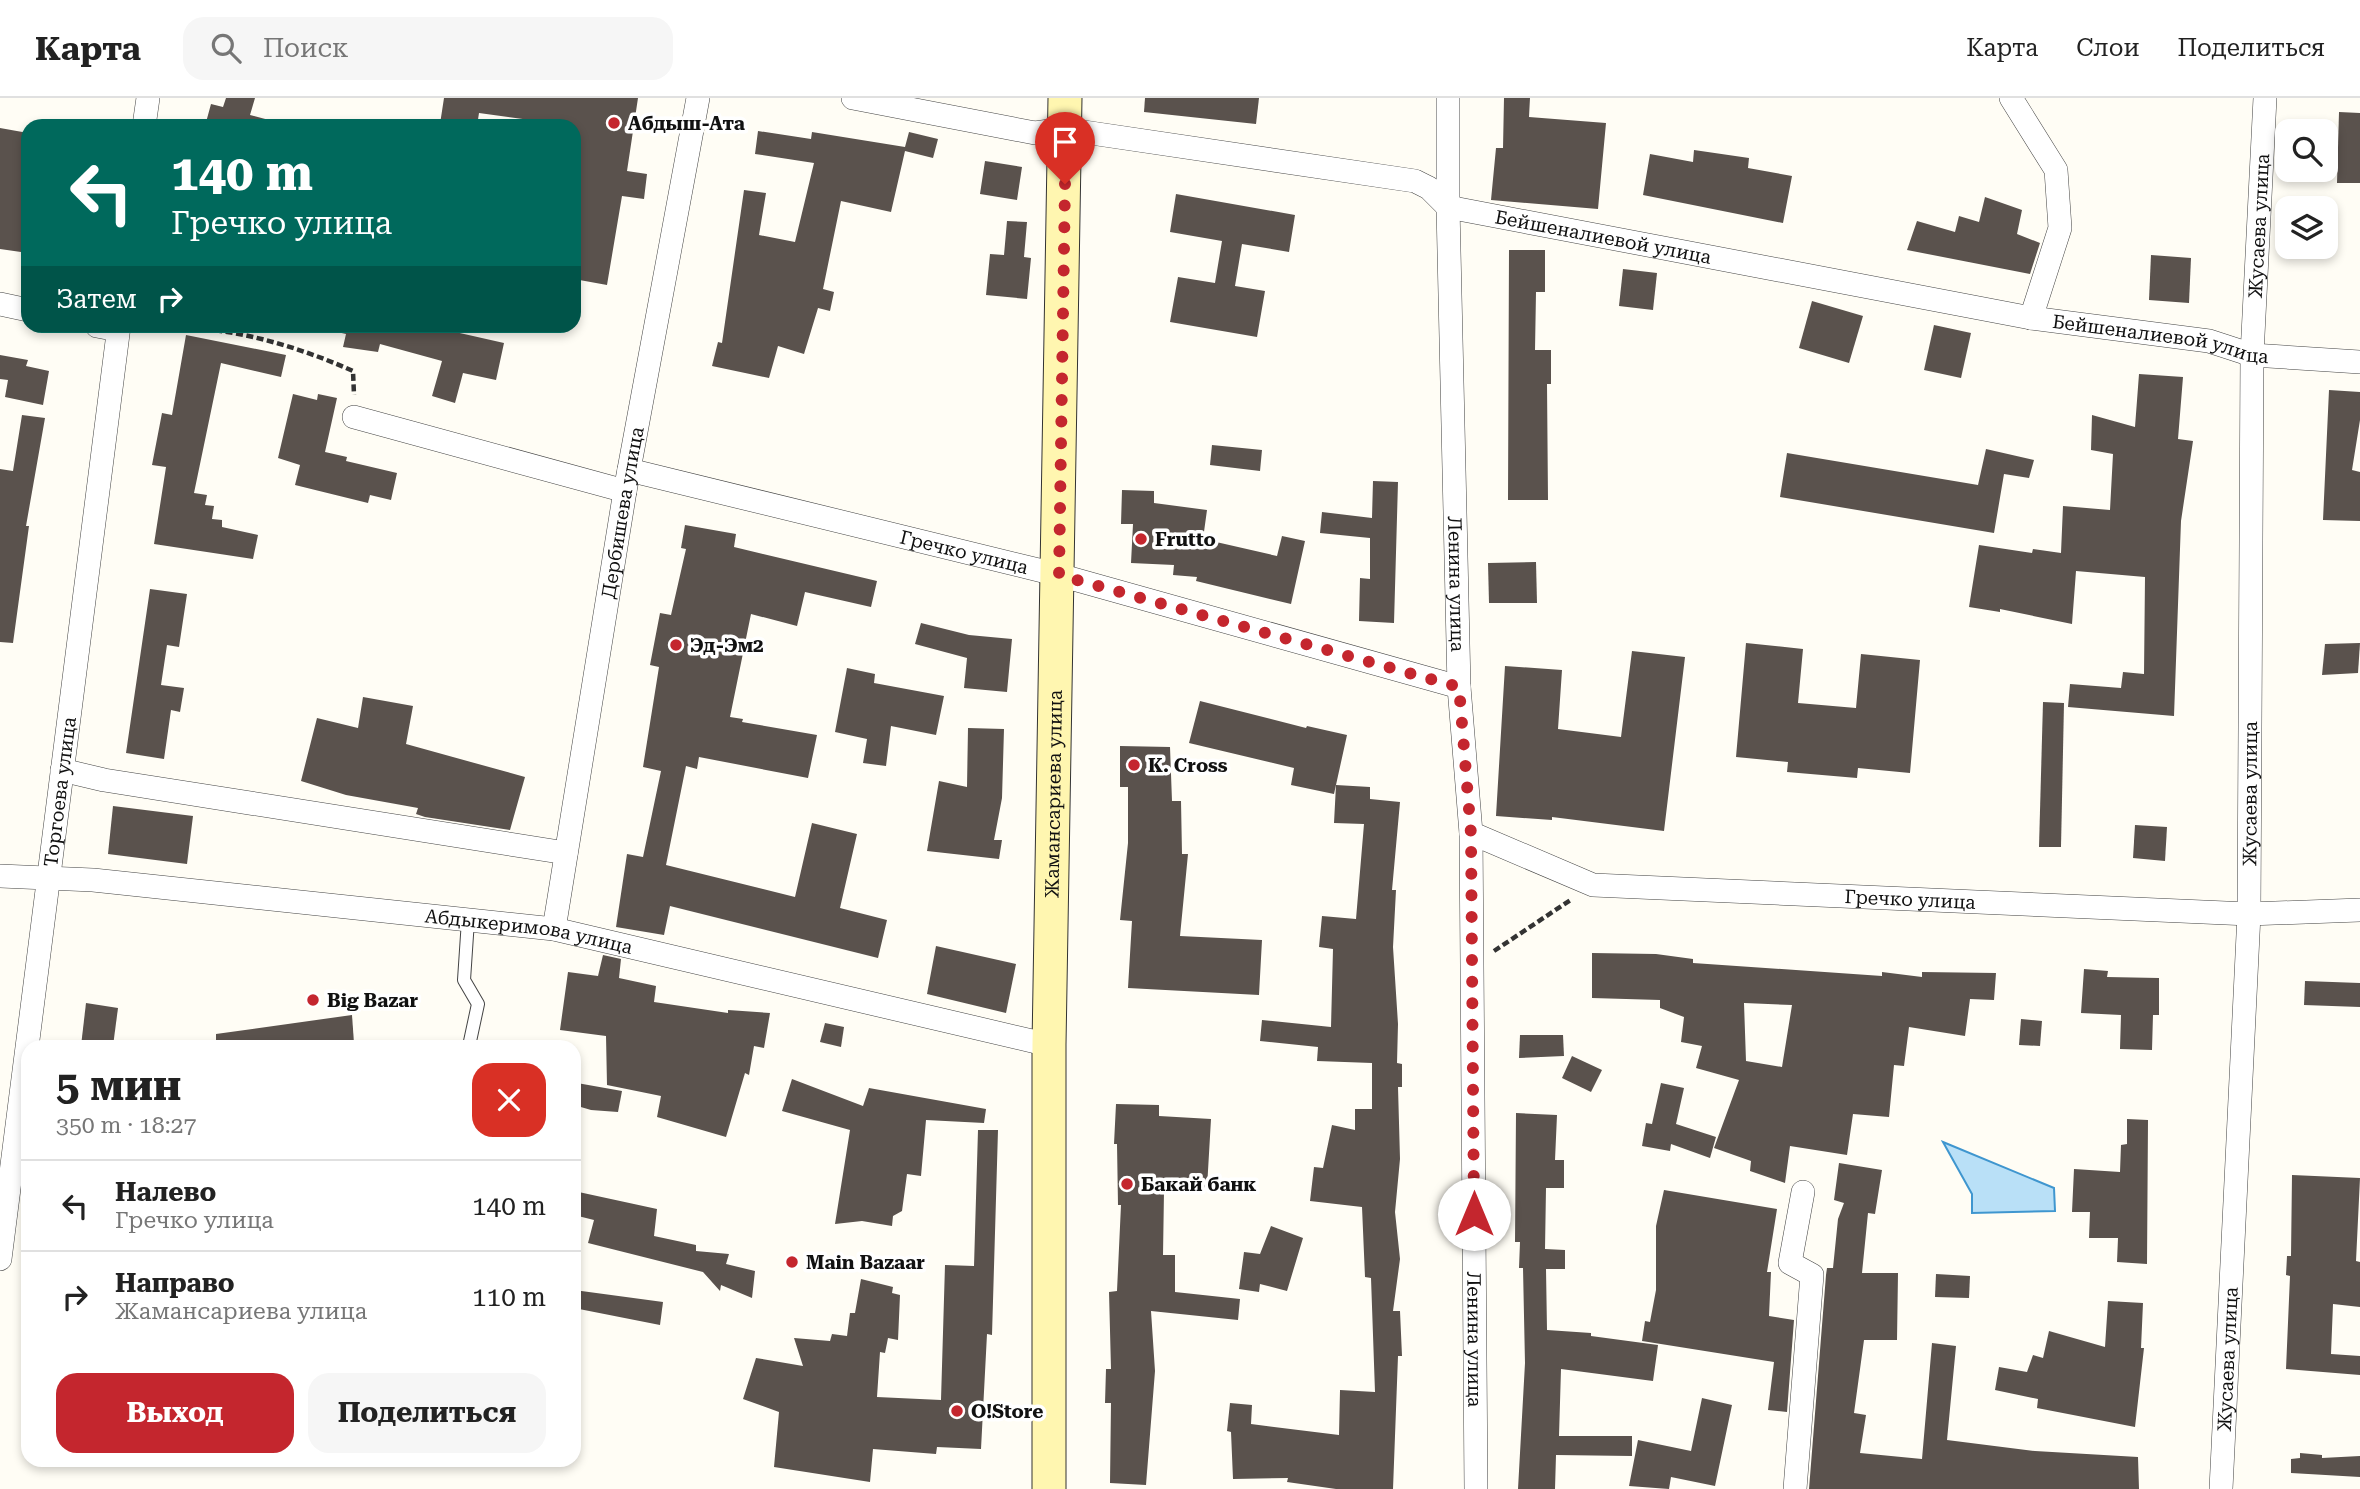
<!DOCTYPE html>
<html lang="ru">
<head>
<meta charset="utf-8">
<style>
	body { margin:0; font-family:"Roboto Serif",serif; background:#f6f6f6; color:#222; height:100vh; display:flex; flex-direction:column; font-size:26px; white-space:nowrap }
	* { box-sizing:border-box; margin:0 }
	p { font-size:23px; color:#767676 }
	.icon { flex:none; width:38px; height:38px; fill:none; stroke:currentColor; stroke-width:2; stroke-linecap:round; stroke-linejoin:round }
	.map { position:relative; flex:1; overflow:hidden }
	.panel { position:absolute; left:21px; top:942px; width:560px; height:427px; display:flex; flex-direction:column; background:#fff; border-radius:21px; box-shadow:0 4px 10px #0003 }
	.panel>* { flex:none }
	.banner { position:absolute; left:21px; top:21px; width:560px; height:214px; border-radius:21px; box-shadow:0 4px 10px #0003; background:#00695c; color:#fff; overflow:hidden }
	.fabs { position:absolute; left:2275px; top:21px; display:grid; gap:14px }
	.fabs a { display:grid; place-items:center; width:63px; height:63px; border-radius:14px; background:#fff; box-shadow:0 4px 10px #0003; font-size:35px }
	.pin { position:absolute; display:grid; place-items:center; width:60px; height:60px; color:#fff; margin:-72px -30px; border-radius:50% 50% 50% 0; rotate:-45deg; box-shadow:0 0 7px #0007 }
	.pin .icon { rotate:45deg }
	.me { position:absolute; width:77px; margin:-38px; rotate:0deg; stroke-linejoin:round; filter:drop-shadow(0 0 5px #0008) }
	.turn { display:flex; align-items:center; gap:24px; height:147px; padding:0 35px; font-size:32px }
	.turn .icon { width:91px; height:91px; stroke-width:2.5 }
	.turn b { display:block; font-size:49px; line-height:60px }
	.then { display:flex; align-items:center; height:66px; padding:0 35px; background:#0003; gap:14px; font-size:26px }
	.round { display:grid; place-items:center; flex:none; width:74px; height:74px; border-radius:21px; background:#f6f6f6 }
	.headline { display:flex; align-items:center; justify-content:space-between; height:119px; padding:0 35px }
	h1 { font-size:42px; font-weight:700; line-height:52px }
	.button { display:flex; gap:14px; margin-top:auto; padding:14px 35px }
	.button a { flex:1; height:80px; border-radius:21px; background:#c4262e; color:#fff; font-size:28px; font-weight:700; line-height:80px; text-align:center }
	.button a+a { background:#f6f6f6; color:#222 }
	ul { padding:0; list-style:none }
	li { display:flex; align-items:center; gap:21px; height:91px; padding:0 35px; border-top:2px solid #e0e0e0 }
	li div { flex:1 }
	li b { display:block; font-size:26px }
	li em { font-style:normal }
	header { display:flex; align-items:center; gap:42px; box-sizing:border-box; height:98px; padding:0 35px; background:#fff; border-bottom:2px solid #e0e0e0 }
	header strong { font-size:33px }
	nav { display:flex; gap:38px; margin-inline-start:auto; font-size:24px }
	.search { width:490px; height:63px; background:#f6f6f6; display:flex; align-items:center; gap:18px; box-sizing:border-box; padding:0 24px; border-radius:21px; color:#767676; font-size:26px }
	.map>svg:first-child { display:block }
	.water { fill:#b9e0f7; stroke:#3f96cf; stroke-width:2 }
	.building { fill:#5a524d; fill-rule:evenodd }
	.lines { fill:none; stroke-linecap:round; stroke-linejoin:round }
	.lane-casing { stroke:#444; stroke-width:14 }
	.street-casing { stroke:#444; stroke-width:24 }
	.secondary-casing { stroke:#333; stroke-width:35 }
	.path { stroke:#333; stroke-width:4.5; stroke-dasharray:7 3.5; stroke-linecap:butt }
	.lane { stroke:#fff; stroke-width:12 }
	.street { stroke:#fff; stroke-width:23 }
	.secondary { stroke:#fff6b0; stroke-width:33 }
	.route { stroke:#c4262e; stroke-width:12; stroke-dasharray:0 21.6 }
	.poi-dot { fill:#c4262e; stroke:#fff; stroke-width:2.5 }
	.labels { text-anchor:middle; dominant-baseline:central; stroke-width:7; stroke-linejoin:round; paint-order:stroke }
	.poi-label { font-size:19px; font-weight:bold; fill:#111; stroke:#fff; text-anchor:start }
	.street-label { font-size:19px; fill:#111; stroke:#fff }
</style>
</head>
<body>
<header>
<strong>Карта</strong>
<div class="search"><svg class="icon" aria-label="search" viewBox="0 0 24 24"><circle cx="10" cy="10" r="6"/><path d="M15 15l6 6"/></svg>Поиск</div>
<nav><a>Карта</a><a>Слои</a><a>Поделиться</a></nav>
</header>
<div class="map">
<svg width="2360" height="1391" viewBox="0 0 2360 1391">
	<rect width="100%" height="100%" fill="#fffdf5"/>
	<path class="water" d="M1943,1044l111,46 1,23 -83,2v-19z"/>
	<g class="building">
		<path d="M226,0h29l-5,17 19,5 -1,6h-63l6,-22 12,3z"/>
		<path d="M444,0h194l-11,73 20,3 -3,25 -22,-3 -15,89 -33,-6v-153l-95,-13 -2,13 -37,-2z"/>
		<path d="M1145,0h114l-3,26 -112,-12z"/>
		<path d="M1504,0h26l-1,19 77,6 -8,86 -107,-9 5,-52h7z"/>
		<path d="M2339,14l21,1v70h-23z"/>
		<path d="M0,30l28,5v120l-28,-4z"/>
		<path d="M758,33l53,8 1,-7 93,15 4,-15 29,7 -5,19 -28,-7 -14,61 -50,-11 -18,88 11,3 -4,19 -12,-3 -14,46 -26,-8 -9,32 -57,-12 6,-24 4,1 22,-153 22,3 -7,42 36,7 19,-79 -59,-9z"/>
		<path d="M1694,52l55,8 -1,10 44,8 -9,47 -140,-28 7,-41 43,8z"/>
		<path d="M985,63l37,6 -5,33 -37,-6z"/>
		<path d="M1176,96l119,21 -6,37 -47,-8 -7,42 30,5 -8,46 -87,-15 8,-45 37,6 7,-42 -52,-9z"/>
		<path d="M1985,99l37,13 -5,24 23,9 -10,31 -123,-24 10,-29 38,11 4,-16 20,6z"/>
		<path d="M1007,123l20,1 -3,35 7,1 -4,41 -41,-4 4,-41 14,1z"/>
		<path d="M1509,152h36v42h-9l-1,58h16v34h-4l1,116h-40z"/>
		<path d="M2151,157l40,3 -2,45 -40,-3z"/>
		<path d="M1623,171l34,4 -4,37 -34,-4z"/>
		<path d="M1812,203l51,15 -14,47 -50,-15z"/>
		<path d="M1934,227l37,8 -10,45 -37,-8z"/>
		<path d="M338,228h105l-1,3 62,14 -8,37 -33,-7 -8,30 -23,-7 10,-35 -62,-17 -2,8 -35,-5 3,-13 -9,-2z"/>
		<path d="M186,237l100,20 -5,22 -60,-14 -27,130 13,2 -2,10 9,1 -2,13 10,1v7l36,8 -5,24 -99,-15 12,-77 -14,-2 10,-52 10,2z"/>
		<path d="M0,257l28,5 -2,6 23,5 -6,34 -38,-8 3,-17 -8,-1z"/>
		<path d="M2139,276l44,3 -5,62 15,2 -12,80 -7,195 -106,-9 2,-23 51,4 2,-16 21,2 1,-97 -69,-6 -4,53 -72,-15v3l-31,-5 10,-62 53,8 1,-4 28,4 2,-47 47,4 3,-56 -22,-4 1,-35 43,12z"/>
		<path d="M2329,292l31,2v28l-8,50 8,2v49l-37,-1z"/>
		<path d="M293,296l24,6 1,-6 19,4 -12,54 22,5 -1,4 51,12 -6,27 -21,-5 -2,8 -73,-18 5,-20 -22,-7z"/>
		<path d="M22,317l23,3 -19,108h3l-16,117 -13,-1v-173l13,2z"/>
		<path d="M1212,347l50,5 -2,21 -50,-6z"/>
		<path d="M1986,351l48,11 -5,18 -25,-4 -10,59 -214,-36 7,-44 191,32z"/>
		<path d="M1373,383l25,1 -4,141 -35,-2 1,-43 10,1v-41l-50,-5 2,-21 50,6z"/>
		<path d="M1122,392l32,1v12l53,7 -4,29 74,17 5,-20 23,5 -14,63 -95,-23 1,-4 -24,-2 1,-10 -43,-2 2,-39h-12z"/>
		<path d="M685,427l51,9 -2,13 143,34 -6,26 -66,-15 -8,34 -46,-12 -21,103 13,2 -1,3 75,13 -9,43 -109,-21 -2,12 -11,-3 -20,99 129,32 17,-74 45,11 -17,74 47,12 -9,38 -208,-52 -6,29 -48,-8 11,-73 16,3 18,-86 -18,-4 16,-100 -9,-2 10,-52 11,2 15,-66 -5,-1z"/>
		<path d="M1536,464l1,41h-48l-1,-40z"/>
		<path d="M150,491l37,5 -8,53 -12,-2 -6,40 23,3 -4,24 -9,-2 -7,49 -38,-6z"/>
		<path d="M921,525l48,12 43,4 -5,53 -43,-4 3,-30 -52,-14z"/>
		<path d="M1746,545l57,6 -5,54 58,5 5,-54 59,6 -10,113 -52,-5 -1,10 -70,-6 1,-10 -52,-5z"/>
		<path d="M2360,545l-2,30 -36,2 3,-31z"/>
		<path d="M1632,553l53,6 -21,174 -112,-14v3l-56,-4 9,-150 57,4 -4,59 63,8z"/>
		<path d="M847,570l28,6 -1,9 70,13 -8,39 -45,-9 -5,40 -23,-3 4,-24 -32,-7z"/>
		<path d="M363,599l50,9 -7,38 119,33 -15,53 -85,-13 -9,-3 2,-6 -72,-13 -45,-14 16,-63 41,10z"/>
		<path d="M1200,603l106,27 1,-2 40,9 -13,59 -43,-9 3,-17 -105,-25z"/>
		<path d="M2043,604l21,1 -3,144h-22z"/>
		<path d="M968,630l36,1 -2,69 -8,42h8l-3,19 -72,-8 12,-70 28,6z"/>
		<path d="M1120,648l50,1 2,54h9l1,53h6l-8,82 82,4 -3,55 -131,-7 4,-67 -12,-1 8,-77v-56h-8z"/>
		<path d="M1336,687l34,2v12l30,3 -8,88h4l-3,57 5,77 -1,39 5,1v23h-4l2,72 -5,53 5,47 -7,52h7l2,45h-4l-5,133h-57l-49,-7 1,-4 -55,1 -2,-47 -4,-1 3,-28 22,2 -1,19 88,11 1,-45 35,2 -4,-114 -6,-1 -3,-70 -52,-6 4,-34 9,1 9,-43 23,5v-21h17v-46l-55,-2 1,-14 -58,-6 2,-21 69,7 2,-78 -14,-2 3,-31 34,3 8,-95 -30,-1z"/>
		<path d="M113,708l80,10 -6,48 -79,-10z"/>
		<path d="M2135,727l32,2 -2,34 -32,-3z"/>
		<path d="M936,848l80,18 -10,49 -79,-19z"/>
		<path d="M1592,855l64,1 37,5v4l189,13v-4l40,5v-5l74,1 -2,27 -24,-1 -5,37 -56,-9 -5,39 -10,-1 -5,52 -36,-3 -6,41 -57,-9 -5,37 -35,-12 1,-10 -37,-13 25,-68 -43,-12 6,-22 -21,-4 3,-25 -24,-9v-8l-68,-2zM1744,905l48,2 -10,62 -36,-6z"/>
		<path d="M603,857l18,4 -2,19 37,8 -2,16 74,11v-3l42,3 -6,35 -10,-2 -5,29 -4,-2 -19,64 -69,-20 4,-21 -54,-11 -1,-49 -46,-6 8,-58 30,4z"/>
		<path d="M2084,871l24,2 -1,6 52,1v37h-6l-1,35 -32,-1 1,-34 -40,-2z"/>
		<path d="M2305,883l55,2v24l-56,-2z"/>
		<path d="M86,905l32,5 -5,38h-32z"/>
		<path d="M352,917l2,28 -24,3h-114v-12z"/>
		<path d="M2021,921l21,2 -2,25 -21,-1z"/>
		<path d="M825,925l19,4 -3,20 -21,-5z"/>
		<path d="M1520,937h43l1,21 -45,2z"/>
		<path d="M1572,958l30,14 -11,22 -29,-14z"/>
		<path d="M792,981l71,27 6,-18 117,21 -2,14 -58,-3 -5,56 -14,-2 -5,37 -9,5 -1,10 -30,-5 -27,3 15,-94 -68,-19z"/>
		<path d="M577,985l45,8 -4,21 -27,-2 -17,-5z"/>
		<path d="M1661,985l23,5 -8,36 40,13 -6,21 -39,-14 -1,7 -28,-5 4,-23 6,1z"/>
		<path d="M1116,1006l43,1v11l52,3 -4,69 -8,-1 -1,7 -34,-3 -1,64h12v37l65,7 -2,21 -87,-9 4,60 -9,114 -36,-2 1,-80h-6l1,-34h5l-2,-77 8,-1 4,-86h-3l-1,-61h-3z"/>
		<path d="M1516,1015l41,2 -2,45h9v28h-18l-1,61 20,1v19h-19l1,61 44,3v3l67,9 -5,36 -92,-12 -2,67h73v20l-76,-1 -1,34h-37l7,-126 -2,-95h-4l1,-26h-5z"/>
		<path d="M2127,1021l21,1 -1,144 -30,-2 1,-24h-29l1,-26h-18l2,-43 46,3 1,-27 6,-1z"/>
		<path d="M978,1032h20l-6,205 -5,-1 -6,115 -44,-2 -1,7 -63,-5 -3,33 -96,-15 5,-55 -36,-13 13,-41 47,8 -9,-28 36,3 2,-7 15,2 3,-23h5l6,-34 32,8 -1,6 8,2 -2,45 -10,-2 -3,15 -5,-1 -3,45 64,3 4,-135 29,1z"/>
		<path d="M1839,1065l43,7 -7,44 -7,-1 -6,60h36l-1,67h-33l-10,73 12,2 -6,38 62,6 10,-116 24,3 -9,94 88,11 103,6 1,32h-330l17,-214 1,-7h6l5,-49 6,-16 -10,-3z"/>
		<path d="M2292,1077l68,3 -4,83 4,1v45l-27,-3 -2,50 29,2v19l-74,-6 4,-93 -4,-1 1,-19h4z"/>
		<path d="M1664,1092l113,19 -10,63h4l-2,44 25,4 -7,92 -19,-2 6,-48 -132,-21 3,-20 5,1 6,-32v-64z"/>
		<path d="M574,1093l83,18 -3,27 42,9v6l33,3 -3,10 29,7 -3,27 -31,-13 -1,6 -17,-19 -115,-29 6,-23 -20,-5z"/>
		<path d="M1271,1128l32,12 -16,53 -27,-7 -1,8 -20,-3 5,-37 16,2z"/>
		<path d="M1936,1176l34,2 -1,22 -34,-1z"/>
		<path d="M574,1192l89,12 -3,23 -86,-17z"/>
		<path d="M2108,1203l35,2 -2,45h3l-9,79 -98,-19 1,-9 -43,-9 4,-23 28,5 6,-17 10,3 6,-27 56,16z"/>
		<path d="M1702,1300l30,7 -17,81 -44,-9 -2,12 -40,-3 9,-46 53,11z"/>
		<path d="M2300,1355l22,2v3l38,-2v21l-69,-4v-14l9,-1z"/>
	</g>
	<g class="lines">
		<g class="lane-casing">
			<path id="lane" d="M468,822l-4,60 14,24 -9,42"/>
		</g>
		<g class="street-casing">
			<g id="street">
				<path id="s1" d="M853,0l182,35 29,-4 351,52 14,7 19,19 583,111 178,23 43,14 108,7"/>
				<path id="s2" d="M1448,0v109l11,480 12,146 5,656"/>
				<path d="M2011,0l45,72 4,58 -29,90"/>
				<path d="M144,28l4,-28"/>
				<path d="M0,206l28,6"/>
				<path d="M97,228l21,4"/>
				<path d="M354,319l271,74"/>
				<path id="s3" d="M629,372l430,105 400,112"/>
				<path d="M62,672l42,10 462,73"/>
				<path id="s4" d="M1471,735l122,52 656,29 111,-4"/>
				<path id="s5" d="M0,778l93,4 461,49 495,116"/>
				<path id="s6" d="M554,831l71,-438 73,-393"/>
				<path id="s7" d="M0,1161l119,-933"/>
				<path d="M1795,1391l17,-214 -22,-12 13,-71"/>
				<path id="s8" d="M2221,1391l28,-575 3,-559 13,-257"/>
			</g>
		</g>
		<g class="secondary-casing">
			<g id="secondary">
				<path id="s9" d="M1049,1391v-444l16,-947"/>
			</g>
		</g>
		<g class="path">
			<path d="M142,230c72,-6 146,14 211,43l1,24"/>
			<path d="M1494,853l78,-52"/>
		</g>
		<use href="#lane" class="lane"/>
		<use href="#street" class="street"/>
		<use href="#secondary" class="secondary"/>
	</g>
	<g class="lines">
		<path class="route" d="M1065,86l-6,391 400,112 12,147 3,380"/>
	</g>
	<g class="poi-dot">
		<circle cx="614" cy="25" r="7"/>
		<circle cx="1141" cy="441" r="7"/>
		<circle cx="676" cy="547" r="7"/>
		<circle cx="1134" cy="667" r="7"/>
		<circle cx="313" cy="902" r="7"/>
		<circle cx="1127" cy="1086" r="7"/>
		<circle cx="792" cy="1164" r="7"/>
		<circle cx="957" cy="1313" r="7"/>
	</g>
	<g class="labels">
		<g class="poi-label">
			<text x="628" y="25">Абдыш-Ата</text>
			<text x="1155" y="441">Frutto</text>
			<text x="690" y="547">Эд-Эм2</text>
			<text x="1148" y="667">K. Cross</text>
			<text x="327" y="902">Big Bazar</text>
			<text x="1141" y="1086">Бакай банк</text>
			<text x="806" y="1164">Main Bazaar</text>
			<text x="971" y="1313">O!Store</text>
		</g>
		<g class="street-label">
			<text stroke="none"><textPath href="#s8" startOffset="1264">Жусаева улица</textPath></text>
			<text stroke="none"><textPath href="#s1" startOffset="770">Бейшеналиевой улица</textPath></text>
			<text stroke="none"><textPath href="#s1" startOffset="1337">Бейшеналиевой улица</textPath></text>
			<text stroke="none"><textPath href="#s6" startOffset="422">Дербишева улица</textPath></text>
			<text stroke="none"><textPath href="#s3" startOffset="345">Гречко улица</textPath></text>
			<text stroke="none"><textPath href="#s2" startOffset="486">Ленина улица</textPath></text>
			<text stroke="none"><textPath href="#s7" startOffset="471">Торгоева улица</textPath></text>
			<text stroke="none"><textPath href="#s9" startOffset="695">Жамансариева улица</textPath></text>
			<text stroke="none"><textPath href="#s8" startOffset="696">Жусаева улица</textPath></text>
			<text stroke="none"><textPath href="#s4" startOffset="450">Гречко улица</textPath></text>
			<text stroke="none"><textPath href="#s5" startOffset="532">Абдыкеримова улица</textPath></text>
			<text stroke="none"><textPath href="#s2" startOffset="1242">Ленина улица</textPath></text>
			<text stroke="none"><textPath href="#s8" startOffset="130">Жусаева улица</textPath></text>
		</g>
	</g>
</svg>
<div class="fabs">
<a><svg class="icon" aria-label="search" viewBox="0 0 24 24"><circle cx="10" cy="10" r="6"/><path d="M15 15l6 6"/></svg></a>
<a><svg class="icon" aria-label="layers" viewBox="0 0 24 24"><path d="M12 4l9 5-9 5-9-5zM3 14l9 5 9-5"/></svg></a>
</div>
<div class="pin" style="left:1065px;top:86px;background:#d93025"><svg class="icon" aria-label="arrive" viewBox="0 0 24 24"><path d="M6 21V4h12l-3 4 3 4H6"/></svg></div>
<svg class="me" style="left:1474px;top:1116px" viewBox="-20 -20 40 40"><circle r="19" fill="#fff"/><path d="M0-13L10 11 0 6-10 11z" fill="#c4262e"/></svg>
<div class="banner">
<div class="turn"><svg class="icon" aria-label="left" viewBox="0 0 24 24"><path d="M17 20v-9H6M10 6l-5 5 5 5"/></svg><div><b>140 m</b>Гречко улица</div></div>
<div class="then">Затем<svg class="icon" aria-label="right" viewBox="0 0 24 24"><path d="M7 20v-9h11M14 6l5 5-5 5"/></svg></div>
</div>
<section class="panel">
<div class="headline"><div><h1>5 мин</h1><p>350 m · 18:27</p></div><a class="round" style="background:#d93025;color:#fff"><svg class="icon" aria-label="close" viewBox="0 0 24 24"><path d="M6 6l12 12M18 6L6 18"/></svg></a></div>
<ul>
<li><svg class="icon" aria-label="left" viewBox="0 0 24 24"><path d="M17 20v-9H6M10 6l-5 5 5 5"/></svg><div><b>Налево</b><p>Гречко улица</p></div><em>140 m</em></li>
<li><svg class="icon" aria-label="right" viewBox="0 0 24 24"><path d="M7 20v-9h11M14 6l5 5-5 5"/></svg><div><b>Направо</b><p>Жамансариева улица</p></div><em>110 m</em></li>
</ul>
<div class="button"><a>Выход</a><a>Поделиться</a></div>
</section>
</div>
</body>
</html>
